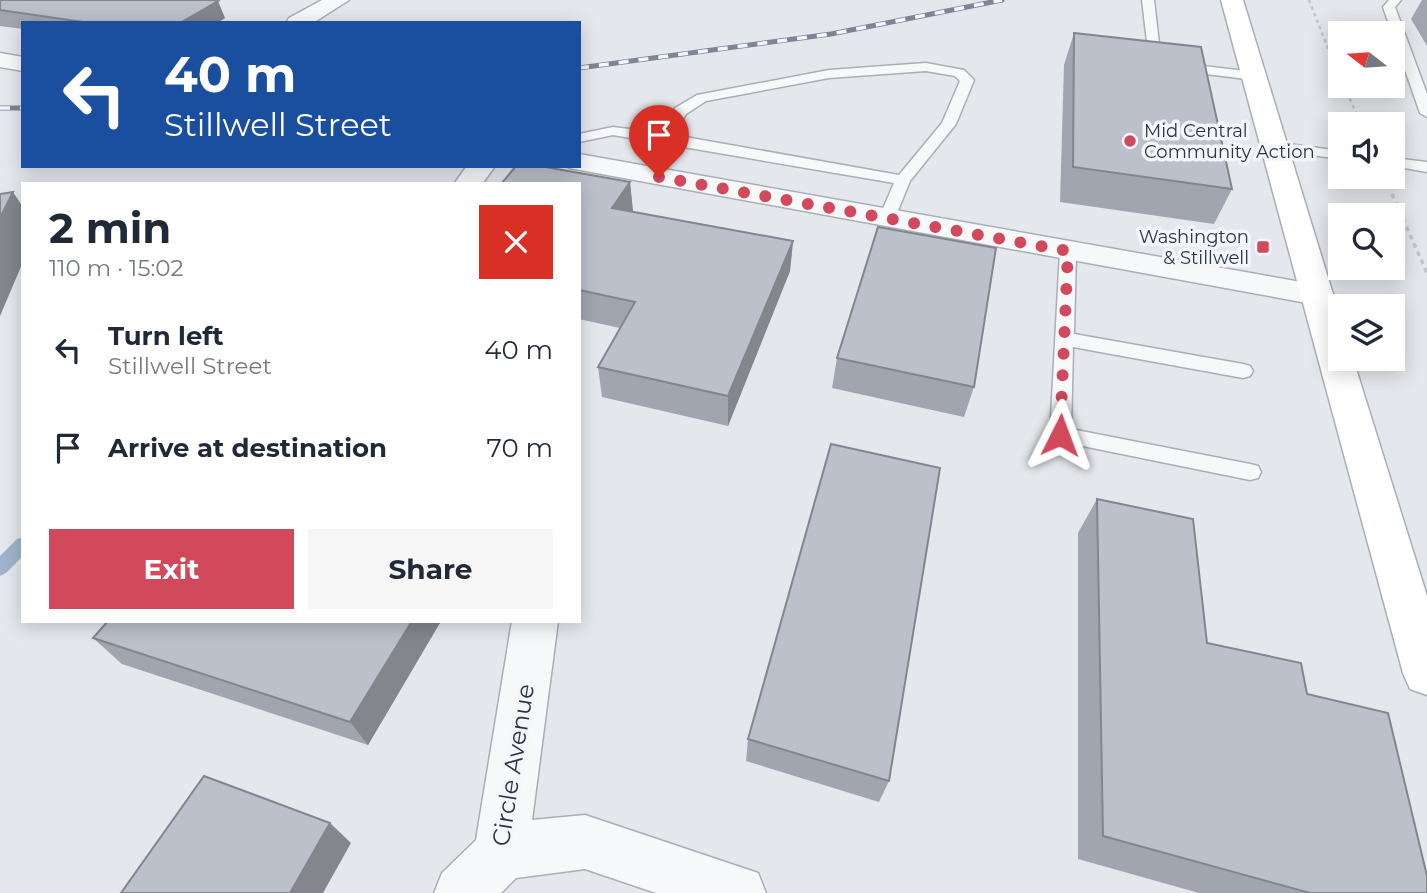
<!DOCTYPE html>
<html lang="en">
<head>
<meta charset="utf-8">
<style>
	body { margin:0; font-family:Montserrat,sans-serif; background:#f6f6f7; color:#1f2937; height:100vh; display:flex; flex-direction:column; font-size:26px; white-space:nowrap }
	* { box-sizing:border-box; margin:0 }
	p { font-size:23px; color:#747a83 }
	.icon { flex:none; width:38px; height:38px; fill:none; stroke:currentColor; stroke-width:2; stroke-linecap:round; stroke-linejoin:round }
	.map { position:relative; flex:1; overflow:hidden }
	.sheet { position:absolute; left:21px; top:182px; width:560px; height:441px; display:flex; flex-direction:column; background:#fff; border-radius:0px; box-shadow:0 4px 18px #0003 }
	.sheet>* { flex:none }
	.guide { position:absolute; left:21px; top:21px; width:560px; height:147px; border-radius:0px; box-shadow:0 4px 18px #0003; background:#1a4fa0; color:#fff; overflow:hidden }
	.needle { width:46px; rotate:287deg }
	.controls { position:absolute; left:1328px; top:21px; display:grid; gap:14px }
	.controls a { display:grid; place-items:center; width:77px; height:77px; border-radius:0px; background:#fff; box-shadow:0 4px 18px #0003; font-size:35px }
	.pin { position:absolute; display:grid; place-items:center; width:60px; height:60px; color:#fff; margin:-72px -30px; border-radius:50% 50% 50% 0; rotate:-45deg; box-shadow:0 0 7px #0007 }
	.pin .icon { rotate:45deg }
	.me { position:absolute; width:77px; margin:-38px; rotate:3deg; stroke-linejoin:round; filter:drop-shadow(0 0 5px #0008) }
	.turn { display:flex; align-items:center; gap:24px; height:147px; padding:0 28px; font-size:32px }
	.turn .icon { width:91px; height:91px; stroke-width:2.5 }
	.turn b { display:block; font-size:49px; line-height:60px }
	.round { display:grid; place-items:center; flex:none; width:74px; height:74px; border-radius:0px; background:#f6f6f7 }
	.head { display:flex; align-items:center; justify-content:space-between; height:119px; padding:0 28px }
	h1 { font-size:42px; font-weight:700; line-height:52px }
	.cta { display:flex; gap:14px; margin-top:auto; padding:14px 28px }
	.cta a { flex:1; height:80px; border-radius:0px; background:#d1495b; color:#fff; font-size:28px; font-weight:700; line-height:80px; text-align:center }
	.cta a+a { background:#f6f6f7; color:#1f2937 }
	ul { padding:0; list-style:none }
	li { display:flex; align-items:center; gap:21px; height:98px; padding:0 28px }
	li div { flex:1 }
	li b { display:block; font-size:26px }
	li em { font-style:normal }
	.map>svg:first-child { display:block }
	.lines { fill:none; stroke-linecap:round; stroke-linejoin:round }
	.stream { fill:#9fb4cc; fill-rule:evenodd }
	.lane-casing { stroke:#a9aeb7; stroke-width:3 }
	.street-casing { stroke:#a9aeb7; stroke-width:3 }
	.secondary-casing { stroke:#a9aeb7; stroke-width:3 }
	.path-far1 { stroke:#c2c5cb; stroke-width:2.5; stroke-dasharray:3.5 3.5; stroke-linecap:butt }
	.path { stroke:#c2c5cb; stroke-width:3.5; stroke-dasharray:4.5 4.5; stroke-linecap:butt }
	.lane { fill:#f7f8fa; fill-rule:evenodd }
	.street { fill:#f7f8fa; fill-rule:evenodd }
	.secondary { fill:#fff; fill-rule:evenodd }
	.rail-casing { stroke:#7d8696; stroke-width:5 }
	.rail { stroke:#f4f6f9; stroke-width:3.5; stroke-dasharray:10; stroke-linecap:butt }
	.wall { fill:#a1a5ae }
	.shaded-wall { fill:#83868d }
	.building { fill:#bbc0ca; stroke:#83868d; stroke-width:2 }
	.route { stroke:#d1495b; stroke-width:12; stroke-dasharray:0 21.6 }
	.poi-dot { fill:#d1495b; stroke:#f4f6f9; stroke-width:2.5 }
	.labels { text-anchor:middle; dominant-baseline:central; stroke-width:7; stroke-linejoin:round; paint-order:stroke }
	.far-poi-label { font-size:18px; fill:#2b3445; stroke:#f4f6f9; text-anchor:start }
	.near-street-label { font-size:24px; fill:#2b3445; stroke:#f4f6f9 }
</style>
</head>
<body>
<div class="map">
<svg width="1427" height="893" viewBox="0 0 1427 893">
	<rect width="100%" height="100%" fill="#e4e7ec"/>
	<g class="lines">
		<path class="stream" d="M23,537v19l-17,17 -6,3v-20l17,-17z"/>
		<g class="lane-casing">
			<g id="lane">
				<path d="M1142,0h12l7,61 93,11 7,4 -7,4 -104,-13z"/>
				<path d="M1389,0h12l-6,7 32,87v23l-7,-4 -37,-106z"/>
				<path d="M926,63l38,7 10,10 -18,44 -46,57 -15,37 -8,5 -8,-5 15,-35 -281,-48 -34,7v-8l34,-7 48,6 14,-25 22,-13 132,-25zM926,71l29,5 5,5 -18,42 -43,52 -225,-40 12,-21 20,-13 123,-23z"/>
				<path d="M1274,142l66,9v8l-71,-10 -2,-3 2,-3z"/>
				<path d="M1393,158l34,4v10l-34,-6z"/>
				<path d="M1068,246l8,5 -2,83 169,30 7,2 3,5 -3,5 -7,2 -170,-31 -2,82 179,35 8,2 3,6 -3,6 -8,2 -197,-40 -3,-5 10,-184z"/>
			</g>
		</g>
		<g class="street-casing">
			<g id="street">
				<path d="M322,0h27l-36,23h-27l3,-5z"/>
				<path d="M0,53l23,4v14l-23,-4z"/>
				<path d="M579,154l739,131 12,3 4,7 -4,7 -12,3 -749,-137 10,-2z"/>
				<path d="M467,166h28l-13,18h-28z"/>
				<path d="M512,621h46l-26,199 53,-5 173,58 8,20h-110l-71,-24 -69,9 -15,15h-67l8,-20 34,-33z"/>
			</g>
		</g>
		<g class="secondary-casing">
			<path id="secondary" d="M1221,0h22l97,317v42h13l74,237v99l-17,-6 -7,-16z"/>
		</g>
		<g class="path-far1">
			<path d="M1309,0l31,79"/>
			<path d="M1344,86l17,38"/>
		</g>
		<path class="path" d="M1392,194l35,79"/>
		<use href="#lane" class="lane"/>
		<use href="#street" class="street"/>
		<use href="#secondary" class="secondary"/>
		<g class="rail-casing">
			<g id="rail">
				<path d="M579,68l252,-34 171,-34"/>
				<path d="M0,108h23"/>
			</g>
		</g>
		<use href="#rail" class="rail"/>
	</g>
	<g class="wall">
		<path d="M0,0l225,18 -8,5h-194v6l-23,-3z"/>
		<path d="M1422,0h5v46l-16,-27z"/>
		<path d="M1074,33l158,156 -18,35 -154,-22 4,-137z"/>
		<path d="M630,182l3,30 160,29 -3,30 -62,155 -126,-29 -4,-30 22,-39 -41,-9v-135z"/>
		<path d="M837,358l137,29 -10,30 -132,-29z"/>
		<path d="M1097,499l110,144 100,51 120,199h-228l-121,-34v-326z"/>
		<path d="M108,621h333l-73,124 -246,-81 -29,-26z"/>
		<path d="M748,739l141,42 -10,21 -133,-41z"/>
	</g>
	<g class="shaded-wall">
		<path d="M218,1l7,17 -8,5h-37z"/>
		<path d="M630,182l3,30 -21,-4z"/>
		<path d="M13,192l10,15v55l-23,54v-98z"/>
		<path d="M793,241l-3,30 -62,155v-30z"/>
		<path d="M412,621h29l-73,124 -18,-23z"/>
		<path d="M330,823l21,20 -28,50h-33z"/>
	</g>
	<g class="building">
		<path d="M0,0h213l5,1 -38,22h-90l-90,-13z"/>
		<path d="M1074,33l127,14 31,142 -159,-22z"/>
		<path d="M516,166h24l90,16 -18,26 181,33 -65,155 -130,-29 37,-65 -56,-12v-106h-78z"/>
		<path d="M13,192l-13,26v-24z"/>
		<path d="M878,227l118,21 -22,139 -137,-29z"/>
		<path d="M831,444l109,24 -51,313 -141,-42z"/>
		<path d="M1097,499l96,20 14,124 94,20 6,31 81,19 39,163v17h-117l-207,-57z"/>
		<path d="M108,621h304l-62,101 -257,-84z"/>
		<path d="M204,776l126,47 -40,70h-169z"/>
	</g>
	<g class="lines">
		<path class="route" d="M659,177l409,74 -8,184"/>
	</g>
	<g class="poi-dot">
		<circle cx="1130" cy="141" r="7"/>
		<rect x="1256" y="240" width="14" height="14" rx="3.5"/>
	</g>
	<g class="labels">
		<g class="far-poi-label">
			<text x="1144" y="131">Mid Central<tspan x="1144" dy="21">Community Action</tspan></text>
			<text x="1249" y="237" text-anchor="end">Washington<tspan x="1249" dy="21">&amp; Stillwell</tspan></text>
		</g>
		<g class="near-street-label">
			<text transform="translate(513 765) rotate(-81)">Circle Avenue</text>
		</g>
	</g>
</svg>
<div class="controls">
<a><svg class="needle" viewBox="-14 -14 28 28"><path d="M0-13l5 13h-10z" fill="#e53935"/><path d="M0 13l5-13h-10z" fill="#747a83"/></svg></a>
<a><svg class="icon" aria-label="sound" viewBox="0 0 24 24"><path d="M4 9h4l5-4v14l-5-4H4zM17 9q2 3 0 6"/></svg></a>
<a><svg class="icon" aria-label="search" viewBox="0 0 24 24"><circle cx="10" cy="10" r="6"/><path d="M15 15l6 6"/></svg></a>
<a><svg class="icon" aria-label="layers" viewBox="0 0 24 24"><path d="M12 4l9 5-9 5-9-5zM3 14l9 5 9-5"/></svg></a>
</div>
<div class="pin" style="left:659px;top:177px;background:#d93025"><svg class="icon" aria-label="arrive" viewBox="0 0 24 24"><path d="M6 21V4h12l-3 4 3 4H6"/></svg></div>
<svg class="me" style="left:1060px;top:435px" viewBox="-20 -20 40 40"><path d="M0-17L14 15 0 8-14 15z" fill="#d1495b" stroke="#fff" stroke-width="4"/></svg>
<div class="guide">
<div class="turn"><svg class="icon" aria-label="left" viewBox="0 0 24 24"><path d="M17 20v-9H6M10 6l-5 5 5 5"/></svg><div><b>40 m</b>Stillwell Street</div></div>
</div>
<section class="sheet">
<div class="head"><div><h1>2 min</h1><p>110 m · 15:02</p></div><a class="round" style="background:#d93025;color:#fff"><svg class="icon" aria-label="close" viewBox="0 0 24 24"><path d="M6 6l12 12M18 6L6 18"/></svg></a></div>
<ul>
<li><svg class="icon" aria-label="left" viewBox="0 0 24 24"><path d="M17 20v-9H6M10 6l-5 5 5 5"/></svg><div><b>Turn left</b><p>Stillwell Street</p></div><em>40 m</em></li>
<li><svg class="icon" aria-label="arrive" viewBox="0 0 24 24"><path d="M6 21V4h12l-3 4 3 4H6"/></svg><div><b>Arrive at destination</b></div><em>70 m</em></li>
</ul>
<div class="cta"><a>Exit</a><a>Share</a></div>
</section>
</div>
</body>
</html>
